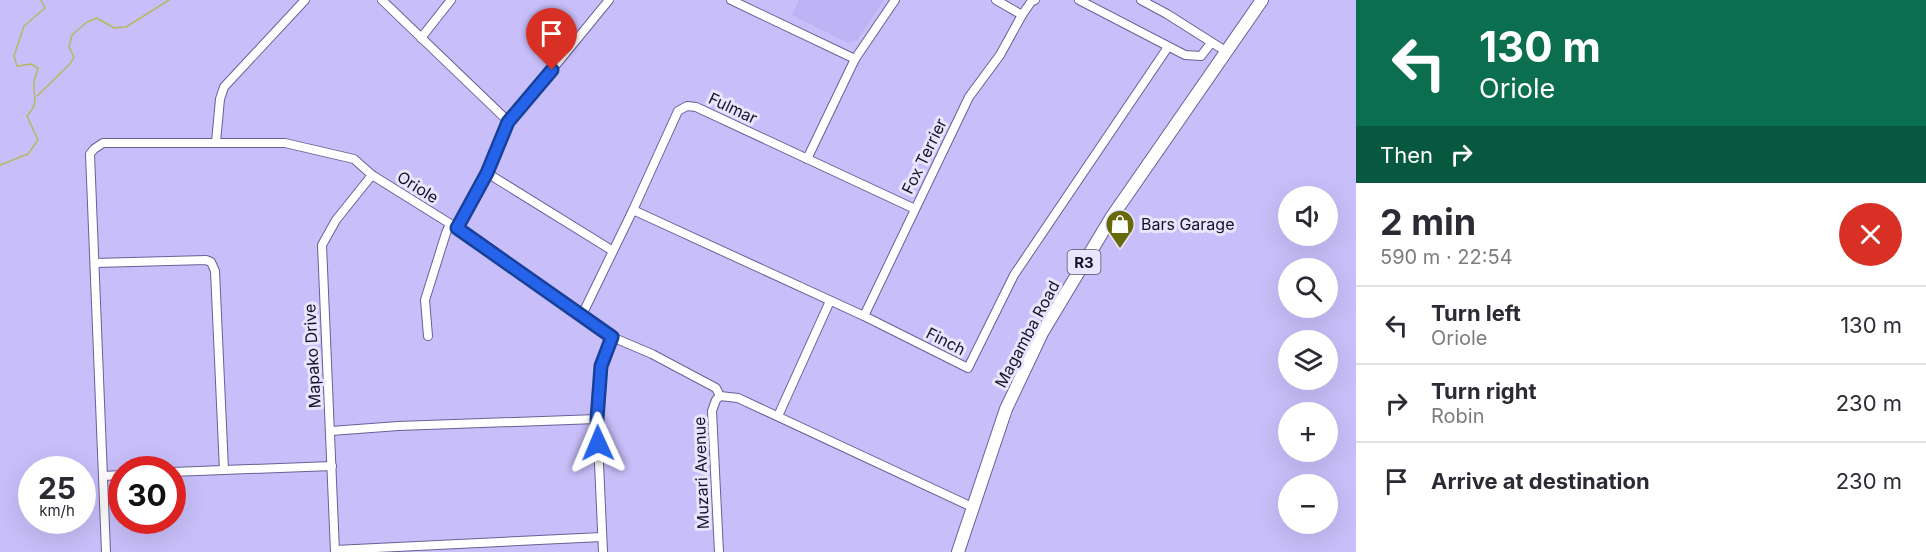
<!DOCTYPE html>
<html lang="en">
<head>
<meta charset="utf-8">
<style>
	body { margin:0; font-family:Inter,sans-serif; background:#f2f2f3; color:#2b2b33; height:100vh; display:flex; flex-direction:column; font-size:22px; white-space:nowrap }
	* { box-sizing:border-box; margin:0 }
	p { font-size:20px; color:#7c7c81 }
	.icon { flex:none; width:33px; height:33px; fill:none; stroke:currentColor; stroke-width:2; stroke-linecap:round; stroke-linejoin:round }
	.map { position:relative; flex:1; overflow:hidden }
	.sheet { display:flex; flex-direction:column; background:#fff; width:570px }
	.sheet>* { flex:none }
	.guide { background:#0b6e4f; color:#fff; overflow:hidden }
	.controls { position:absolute; left:1278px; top:186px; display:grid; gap:12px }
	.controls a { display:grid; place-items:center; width:60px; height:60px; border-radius:50%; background:#fff; box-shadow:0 6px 24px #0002; font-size:30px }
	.speed { position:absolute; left:18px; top:456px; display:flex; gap:12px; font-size:30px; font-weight:700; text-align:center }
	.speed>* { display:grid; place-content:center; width:78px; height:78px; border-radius:50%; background:#fff; box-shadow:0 6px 24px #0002; line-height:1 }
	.speed small { font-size:15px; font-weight:400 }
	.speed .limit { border:9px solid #d22; background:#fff; color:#111 }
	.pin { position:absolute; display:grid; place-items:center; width:51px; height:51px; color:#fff; margin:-62px -26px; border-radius:50% 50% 50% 0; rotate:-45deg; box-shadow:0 0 6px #0007 }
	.pin .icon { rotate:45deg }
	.me { position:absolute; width:66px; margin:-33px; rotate:359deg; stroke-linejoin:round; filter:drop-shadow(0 0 4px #0008) }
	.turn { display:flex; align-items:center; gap:21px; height:126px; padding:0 24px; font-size:27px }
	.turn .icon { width:78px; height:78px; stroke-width:2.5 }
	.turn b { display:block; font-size:42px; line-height:51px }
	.then { display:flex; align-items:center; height:57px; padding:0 24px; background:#0003; gap:12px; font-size:22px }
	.round { display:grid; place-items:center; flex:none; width:63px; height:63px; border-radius:32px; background:#f2f2f3 }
	.head { display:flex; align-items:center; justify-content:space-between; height:102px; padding:0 24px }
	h1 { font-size:36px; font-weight:700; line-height:45px }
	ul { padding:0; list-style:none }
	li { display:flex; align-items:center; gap:18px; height:78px; padding:0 24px; border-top:2px solid #e1e1e2 }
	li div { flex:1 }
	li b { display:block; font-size:22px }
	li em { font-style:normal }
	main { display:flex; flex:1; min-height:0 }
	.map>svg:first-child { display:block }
	.built { fill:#bdb3f4 }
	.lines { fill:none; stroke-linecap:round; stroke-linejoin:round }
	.stream { stroke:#b4b861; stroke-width:1.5 }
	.minor-casing { stroke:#696095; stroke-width:10 }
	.highway-casing { stroke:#696095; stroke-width:14 }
	.minor { stroke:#fff; stroke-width:8 }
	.highway { stroke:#fff; stroke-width:12 }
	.route-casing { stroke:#184099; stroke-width:15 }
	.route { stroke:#2563eb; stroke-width:10 }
	.labels { text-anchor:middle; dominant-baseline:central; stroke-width:6; stroke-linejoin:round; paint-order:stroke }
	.shield { fill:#e8e5fe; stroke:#555168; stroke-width:1.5 }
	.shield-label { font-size:15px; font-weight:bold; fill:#161227 }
	.street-label { font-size:16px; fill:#161227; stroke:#e8e5fe }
	.poi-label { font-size:16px; fill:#161227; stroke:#e8e5fe; text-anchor:start }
</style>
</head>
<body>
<main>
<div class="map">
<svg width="1356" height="552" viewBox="0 0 1356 552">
	<rect width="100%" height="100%" fill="#c8bffa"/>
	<path class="built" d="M799,0h85l-27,40 -9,3 -56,-28z"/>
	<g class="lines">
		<g class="stream">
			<path d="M37,96l33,-32 4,-7 -5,-10 3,-12 15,-13 10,-4 17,10 12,-1 43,-27"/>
			<path d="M0,165l28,-11 10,-14 -11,-24c13,-15 6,-17 7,-33 0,-4 3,-10 4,-15l-7,-4 -14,2 -3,-10 10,-30 21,-18 -4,-8"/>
		</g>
		<g class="minor-casing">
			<g id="minor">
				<path d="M382,0l127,122"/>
				<path d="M731,0l124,59"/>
				<path d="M996,0l26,15"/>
				<path d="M1079,0l106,55 16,1 10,-13"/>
				<path d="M1141,0l26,14 60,38"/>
				<path d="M421,38l30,-38"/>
				<path d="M216,142l4,-43 4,-12 81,-87"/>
				<path d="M807,159l48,-100 40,-59"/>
				<path d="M487,173l126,78"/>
				<path d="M633,210l231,106 104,52 46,-93 154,-228"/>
				<path d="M457,228l30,-55 22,-51 100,-122"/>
				<path d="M95,263l111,-3 5,2 4,9 9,199"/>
				<path d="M582,315l51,-105 45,-99 9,-5 9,1 219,102"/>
				<path d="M864,316l105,-219 31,-42 22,-40 9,-13 4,-2"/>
				<path d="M428,336l-3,-36 21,-67 4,-9"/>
				<path d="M720,396l18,2 234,109"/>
				<path d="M778,416l52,-115"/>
				<path d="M331,431l67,-5 199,-7"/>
				<path d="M172,472l160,-6"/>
				<path d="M103,476l19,-1"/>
				<path d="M335,550l267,-13"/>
				<path d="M106,552l-16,-398 4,-5 9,-6h182l69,16 18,16 85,53 155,109 40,17 64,34 4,8"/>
				<path d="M335,552l-13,-307 14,-25 36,-45"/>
				<path d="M603,552l-6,-133 4,-53 11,-29"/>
				<path d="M719,552l-7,-141 4,-11 4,-4"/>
			</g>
		</g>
		<g class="highway-casing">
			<path id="highway" d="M958,552l48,-143 36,-76 69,-115 151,-218"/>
		</g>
		<use href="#minor" class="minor"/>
		<use href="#highway" class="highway"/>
	</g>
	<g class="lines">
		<g class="route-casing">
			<path id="route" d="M552,70l-44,52 -21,51 -30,55 155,109 -11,29 -4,53 1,24"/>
		</g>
		<use href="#route" class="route"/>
	</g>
	<defs>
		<g id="shop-pin" transform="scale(1.5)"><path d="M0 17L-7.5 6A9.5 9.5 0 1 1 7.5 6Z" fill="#676906" stroke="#e8e5fe"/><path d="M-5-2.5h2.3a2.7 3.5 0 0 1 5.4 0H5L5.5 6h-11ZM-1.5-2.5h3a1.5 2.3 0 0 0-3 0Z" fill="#fff"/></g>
	</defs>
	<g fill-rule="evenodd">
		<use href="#shop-pin" x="1120" y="224"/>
	</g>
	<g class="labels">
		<rect class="shield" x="1067.5" y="250" width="33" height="24" rx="4.5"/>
		<g class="shield-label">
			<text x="1084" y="262">R3</text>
		</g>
		<g class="street-label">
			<text transform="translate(733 108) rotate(25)">Fulmar</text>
			<text transform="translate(924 156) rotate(-64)">Fox Terrier</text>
			<text transform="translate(418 187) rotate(32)">Oriole</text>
			<text transform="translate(1027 334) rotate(-62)">Magamba Road</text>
			<text transform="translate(946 341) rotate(27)">Finch</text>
			<text transform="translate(312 356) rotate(-93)">Mapako Drive</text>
			<text transform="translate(701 473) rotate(-92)">Muzari Avenue</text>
		</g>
		<g class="poi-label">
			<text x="1141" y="224">Bars Garage</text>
		</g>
	</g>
</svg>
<div class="controls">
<a><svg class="icon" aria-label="sound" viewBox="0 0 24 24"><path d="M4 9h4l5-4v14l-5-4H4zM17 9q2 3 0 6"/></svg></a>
<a><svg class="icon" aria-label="search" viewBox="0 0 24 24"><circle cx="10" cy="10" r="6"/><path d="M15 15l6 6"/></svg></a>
<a><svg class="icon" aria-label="layers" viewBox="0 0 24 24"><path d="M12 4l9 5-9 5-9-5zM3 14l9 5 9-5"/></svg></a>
<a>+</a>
<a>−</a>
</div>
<div class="speed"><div>25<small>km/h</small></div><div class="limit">30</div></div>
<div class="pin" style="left:552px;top:70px;background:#d93025"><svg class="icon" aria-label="arrive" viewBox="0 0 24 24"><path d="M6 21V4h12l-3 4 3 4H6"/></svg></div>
<svg class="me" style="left:598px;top:443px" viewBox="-20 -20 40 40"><path d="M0-17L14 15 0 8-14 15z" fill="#2563eb" stroke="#fff" stroke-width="4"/></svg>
</div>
<section class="sheet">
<div class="guide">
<div class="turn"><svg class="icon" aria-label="left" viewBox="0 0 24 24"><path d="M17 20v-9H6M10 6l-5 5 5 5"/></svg><div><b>130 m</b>Oriole</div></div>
<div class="then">Then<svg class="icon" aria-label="right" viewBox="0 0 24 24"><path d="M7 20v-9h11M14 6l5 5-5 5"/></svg></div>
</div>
<div class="head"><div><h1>2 min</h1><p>590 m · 22:54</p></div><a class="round" style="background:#d93025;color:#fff"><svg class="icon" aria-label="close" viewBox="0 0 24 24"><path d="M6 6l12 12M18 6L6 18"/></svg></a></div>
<ul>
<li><svg class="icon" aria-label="left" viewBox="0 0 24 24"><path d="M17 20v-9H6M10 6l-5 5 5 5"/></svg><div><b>Turn left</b><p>Oriole</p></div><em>130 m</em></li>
<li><svg class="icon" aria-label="right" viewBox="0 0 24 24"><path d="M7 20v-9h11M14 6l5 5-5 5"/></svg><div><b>Turn right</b><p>Robin</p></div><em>230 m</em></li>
<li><svg class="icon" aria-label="arrive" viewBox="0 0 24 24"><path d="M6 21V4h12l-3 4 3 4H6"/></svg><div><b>Arrive at destination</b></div><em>230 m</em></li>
</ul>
</section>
</main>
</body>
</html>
